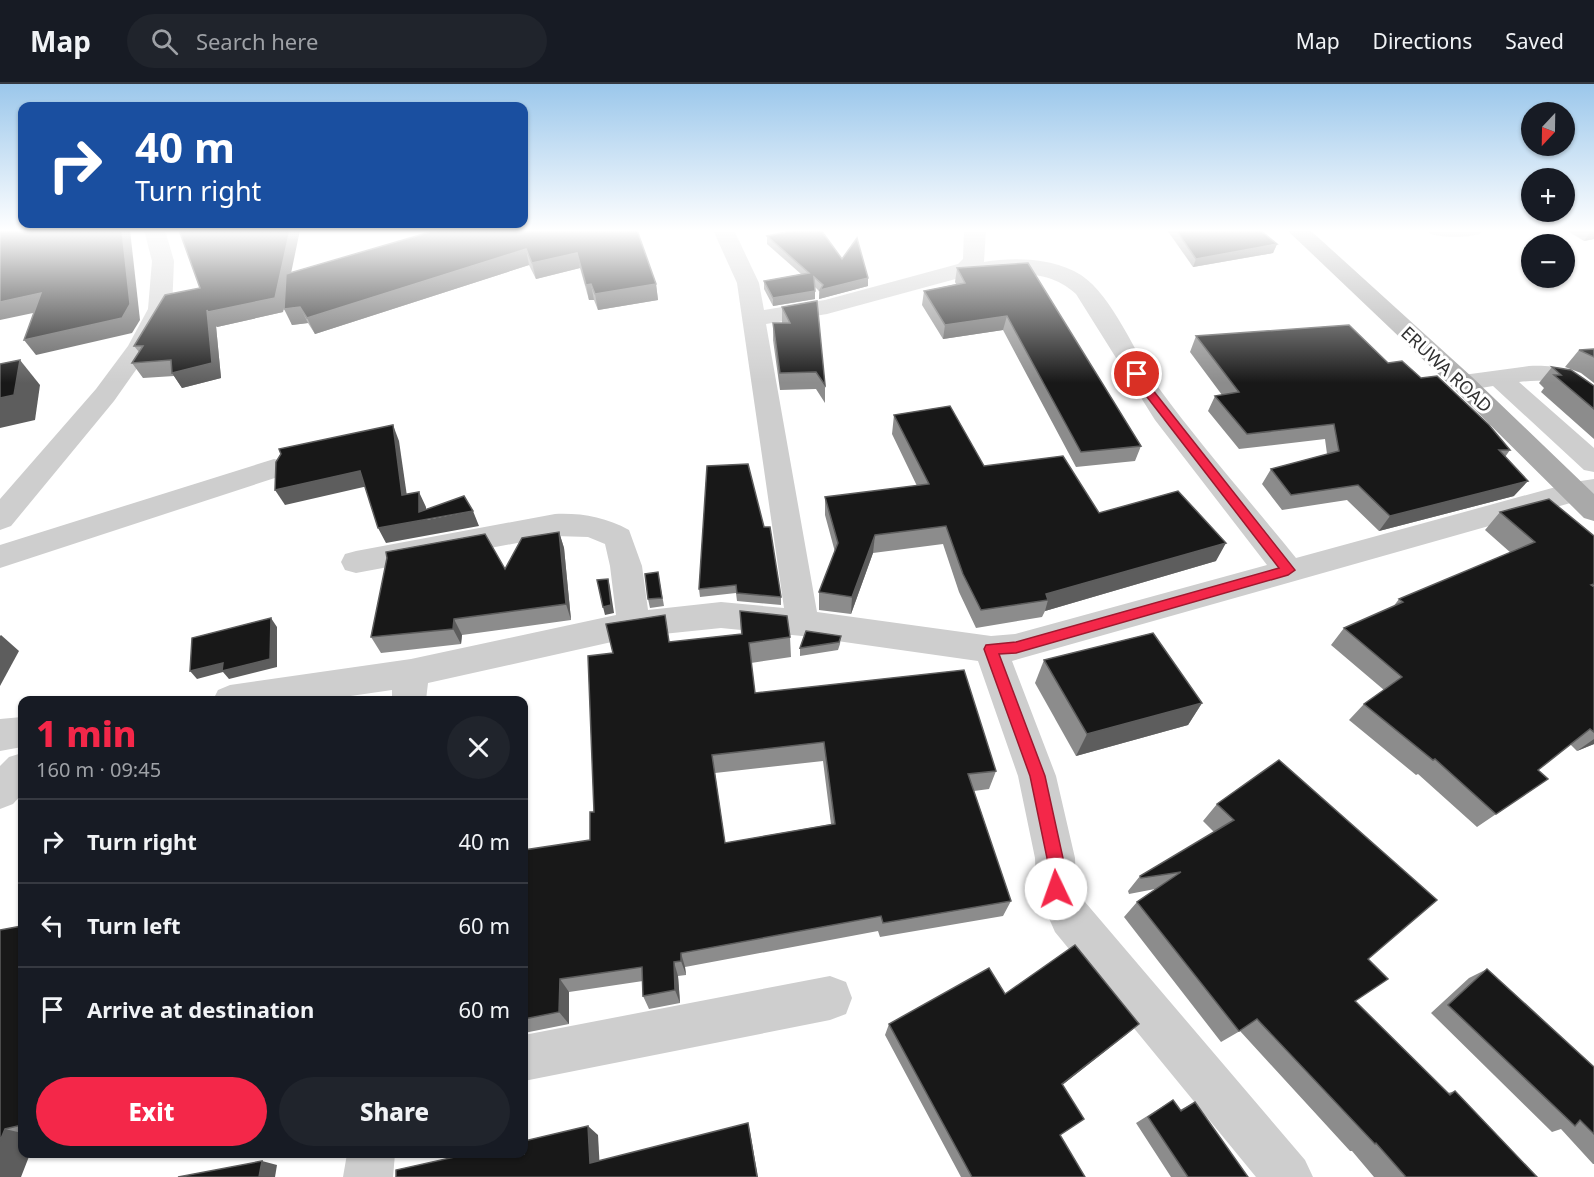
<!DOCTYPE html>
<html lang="en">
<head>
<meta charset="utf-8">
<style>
	body { margin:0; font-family:"Noto Sans",sans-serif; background:#20242c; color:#f1f3f6; height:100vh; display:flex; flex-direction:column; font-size:22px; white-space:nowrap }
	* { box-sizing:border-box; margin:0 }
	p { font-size:20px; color:#9ea1a6 }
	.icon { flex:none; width:33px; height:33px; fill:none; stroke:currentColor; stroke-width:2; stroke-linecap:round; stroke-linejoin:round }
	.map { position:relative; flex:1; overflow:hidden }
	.panel { position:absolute; left:18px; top:612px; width:510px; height:462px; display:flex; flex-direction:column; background:#171b24; border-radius:12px; box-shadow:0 2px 4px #0004 }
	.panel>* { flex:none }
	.guide { position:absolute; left:18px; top:18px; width:510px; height:126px; border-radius:12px; box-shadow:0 2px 4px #0004; background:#1a4fa0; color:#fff; overflow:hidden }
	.needle { width:39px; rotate:202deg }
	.fabs { position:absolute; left:1521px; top:18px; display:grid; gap:12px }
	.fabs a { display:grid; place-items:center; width:54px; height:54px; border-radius:50%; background:#171b24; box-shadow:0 2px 4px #0004; font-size:30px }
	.pin { position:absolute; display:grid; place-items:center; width:51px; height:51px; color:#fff; margin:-26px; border:3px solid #fff; border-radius:50%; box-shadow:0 2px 6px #0007 }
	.me { position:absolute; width:66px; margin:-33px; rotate:357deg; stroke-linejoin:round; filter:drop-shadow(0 0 4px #0008) }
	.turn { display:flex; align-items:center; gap:21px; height:126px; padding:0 18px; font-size:27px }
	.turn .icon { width:78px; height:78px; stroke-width:2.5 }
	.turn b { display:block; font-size:42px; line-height:51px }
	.round { display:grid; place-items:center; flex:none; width:63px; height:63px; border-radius:32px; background:#20242c }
	.headline { display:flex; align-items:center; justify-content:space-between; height:102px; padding:0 18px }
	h1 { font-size:36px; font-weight:800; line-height:45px; color:#f42749 }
	.primary-button { display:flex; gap:12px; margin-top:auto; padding:12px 18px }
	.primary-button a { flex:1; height:69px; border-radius:36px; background:#f42749; color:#fff; font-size:24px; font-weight:800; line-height:69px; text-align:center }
	.primary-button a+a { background:#20242c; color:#f1f3f6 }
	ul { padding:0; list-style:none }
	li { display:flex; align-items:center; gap:18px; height:84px; padding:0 18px; border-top:2px solid #363941 }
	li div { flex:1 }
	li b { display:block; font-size:22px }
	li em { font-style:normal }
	header { display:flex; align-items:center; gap:36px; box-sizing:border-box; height:84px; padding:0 30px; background:#171b24; border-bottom:2px solid #363941 }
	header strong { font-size:28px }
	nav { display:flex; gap:33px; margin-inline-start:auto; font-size:21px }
	.search { width:420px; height:54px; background:#20242c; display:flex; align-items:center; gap:15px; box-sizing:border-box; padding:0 21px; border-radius:33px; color:#9ea1a6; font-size:22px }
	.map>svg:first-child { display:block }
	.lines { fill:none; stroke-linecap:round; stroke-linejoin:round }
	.minor { fill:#cecece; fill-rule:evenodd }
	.major { fill:#a9a9a9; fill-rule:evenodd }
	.wall { fill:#8c8c8c; fill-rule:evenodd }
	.shaded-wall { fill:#5d5d5d }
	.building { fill:#181818; stroke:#5d5d5d; stroke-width:1.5; fill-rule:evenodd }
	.route { fill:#f42749; stroke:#9f192f; stroke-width:1.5 }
	.labels { text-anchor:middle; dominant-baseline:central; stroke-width:6; stroke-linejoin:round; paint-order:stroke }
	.far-street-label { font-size:18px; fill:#313131; stroke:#fff }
</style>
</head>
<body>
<header>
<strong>Map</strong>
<div class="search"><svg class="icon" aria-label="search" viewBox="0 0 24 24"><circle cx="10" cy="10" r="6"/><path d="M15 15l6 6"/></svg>Search here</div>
<nav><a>Map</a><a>Directions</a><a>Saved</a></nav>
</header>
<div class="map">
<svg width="1594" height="1093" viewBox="0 0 1594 1093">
	<rect width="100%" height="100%" fill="#fff"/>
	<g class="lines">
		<g class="minor">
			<path d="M144,146h21l9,31 -2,48 -20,38 -38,54 -103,125 -11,4v-31l96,-110 32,-43 20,-37 4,-48z"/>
			<path d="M713,146h21l25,53 5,27 61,-10 133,-36 5,-5 1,-29h22l-2,32c30,-5 70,-4 97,13 32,21 55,81 77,112 43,59 92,114 138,171l278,-76 20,-3v20l-20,3 -562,159 44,115 19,82 1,28 9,16 220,258 8,17h-57l-201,-245 -19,-43 -1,-31 -17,-82 -40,-115 -176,-25 -81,-8 -87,9 -206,46 -2,17h-34v-10l-69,10h-110l5,-10 12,-5 181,-26 205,-44 -6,-49 -5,-22 -17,-7 -33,-1 -199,37 -11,-3 -4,-8 4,-8 11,-3 199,-37c27,-1 50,3 74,16l13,36 6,44 73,-8 63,6 -47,-325zM977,187c8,5 18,3 27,3 28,-1 51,1 72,20l79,126 112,145 -252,69 -24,2 -174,-24 -51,-288 61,-10 147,-40z"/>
			<path d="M1427,146h56l-3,4c-15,4 -35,4 -50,0z"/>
			<path d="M1529,282c25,-1 46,2 65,20v22c-11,-3 -15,-9 -24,-16 -15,-13 -32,-12 -51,-10l75,66v24l-10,-2 -91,-84 -30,5 -9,-2 -4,-6 4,-6 9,-2z"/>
			<path d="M274,375l10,2 4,7 -4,7 -284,93v-23z"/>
			<path d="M22,633v30l-22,4v-32z"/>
			<path d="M22,669v41l-9,10 -13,5v-43l9,-9z"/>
			<path d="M830,892l16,6 6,16 -6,16 -16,6 -306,61v-46z"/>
			<path d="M347,1070h48l-2,23h-50z"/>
		</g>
		<path class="major" d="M1287,146h23l162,147 122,117v27l-10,-3 -130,-129z"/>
	</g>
	<g class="wall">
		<path d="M637,146l19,54 2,16 -60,10 -4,-10h-5l-9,-32 -44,11 -7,-14 -214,69 -7,-11 -16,2 -8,-20 -1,7 -66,15 -1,-1 5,52 -39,10 -8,-12 -31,2 -11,-15 7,-11 -5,-6 157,-73z"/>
		<path d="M1167,146h93l17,14 -4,9 -80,14z"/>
		<path d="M1566,146h28v9l-10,2z"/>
		<path d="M767,152l75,23 26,19v8l-49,13v-8l-4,-4v12l-42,7 -9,-17v-8l37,-7 -34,-30z"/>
		<path d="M957,184l184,178 -6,15 -59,6 -73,-137 -60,9 -21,-34 2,-14 32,-7 -1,-2z"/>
		<path d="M782,223l43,78v18l-9,-14 -36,1 -7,-50v-17h9z"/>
		<path d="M1196,252l192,27 33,15 89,72 -5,7 9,39 -135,35 -32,-31 -65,10 -20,-26 9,-15 56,-15 -2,-15 -86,10 -31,-38 7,-15 7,-1 -32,-43z"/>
		<path d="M1594,265v34l-13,-10 -16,-6 14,-17z"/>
		<path d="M1552,283l42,20v52l-53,-47 3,-4 -5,-5z"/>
		<path d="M894,331l90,51 232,95 -171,50 -3,6 -66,11 -17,-36 -16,-48 -70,9 -22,61 -32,-4v-18l16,-40 -10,-37v-18l92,-11 -25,-52z"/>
		<path d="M707,382l74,131v8l-44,-4 -1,-8 -36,4 -1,-8z"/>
		<path d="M1500,428l94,24v208l-17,7 -7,-7 -32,26 -11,23 -50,34 -59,-53 -2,1 -67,-55 15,-16 20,-14 -53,-45 13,-17 49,-21 6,-8 112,-46 -26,-23z"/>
		<path d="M559,448l5,16 7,72 -109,15 -1,9 -80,9 -10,-16 134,-68z"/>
		<path d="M658,488l6,34 -14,2 -2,-9z"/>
		<path d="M740,527l50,26 1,20 -40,6 4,30 241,78 -7,18 -15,2 37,110 -8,15 -123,21 -2,-6 -193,36 1,8 -8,1 2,27 -31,6 -6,-13v-15l-74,11v32l-45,9v-183l66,-10 23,-187 57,-11 71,-8zM823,677l8,63 -106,19 -10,-70z"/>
		<path d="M841,552l-1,8 -2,6 -38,6v-8z"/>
		<path d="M1044,576l158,43 -14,22 -112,31 -41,-73z"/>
		<path d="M1279,676l89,199 -13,42 93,92 7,-2 82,86h-163l-22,-26h-2l-110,-120 -19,11 -97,-125 13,-15 18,-13 -26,5 -1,-3 12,-15 74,-44 -11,-11 14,-17z"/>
		<path d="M22,842v228l-22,23z"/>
		<path d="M1487,885l107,98v97h-1l-32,-35 -9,3 -121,-119 38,-35z"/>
		<path d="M1005,910l134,30 -77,61 -2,50 25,42h-124l-76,-142 4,-11z"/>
		<path d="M1173,1016l7,10 15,-8 53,75h-77l-35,-54z"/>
	</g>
	<g class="shaded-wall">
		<path d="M122,146h8l10,90 -8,13 -96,22 -12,-15z"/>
		<path d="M290,146h10l-17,82 -66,15 -1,-1 5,52 -39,10 -10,-15 35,-63z"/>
		<path d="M1592,146h2v9l-10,2z"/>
		<path d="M1277,160l-4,9 -80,14 3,-8z"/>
		<path d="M526,165l3,16 -214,69 -8,-16z"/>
		<path d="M577,169l3,15 -44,11 -4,-16z"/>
		<path d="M868,194v8l-49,13 1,-9z"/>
		<path d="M591,200l3,16h-5l-3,-15z"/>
		<path d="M656,200l2,16 -60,10 -3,-16z"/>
		<path d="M815,207v8l-42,7v-8z"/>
		<path d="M41,209l11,16 -52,11v-18z"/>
		<path d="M300,223l8,16 -16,2 -8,-16z"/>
		<path d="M1007,232l-4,14 -60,9 2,-14z"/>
		<path d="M20,276l20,25 -5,35 -35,8v-30z"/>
		<path d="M393,341l6,16 10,69 -7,-15z"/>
		<path d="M360,387l8,15 -83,19 -10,-15z"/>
		<path d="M1528,397l-14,15 -135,35 11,-15z"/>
		<path d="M419,408l7,15v13l47,-9 6,15 -93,17 -8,-15 41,-16z"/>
		<path d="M559,448l5,16 7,72 -5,-16z"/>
		<path d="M875,451l-2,18 -22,61 1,-17z"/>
		<path d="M1226,459l-10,18 -171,50 3,-11 -2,-6z"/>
		<path d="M608,495l2,8 4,26 -9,2 -2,-8z"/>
		<path d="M271,534l6,9v40l-48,12 -6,-7 -26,7 -7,-8z"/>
		<path d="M454,535l8,16 -1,9 -8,-15z"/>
		<path d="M1,551l18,16 -19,35v-50z"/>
		<path d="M1202,619l-14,22 -112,31 11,-22z"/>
		<path d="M1594,655v5l-17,7z"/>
		<path d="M681,869l4,14 1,8 -5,-14z"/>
		<path d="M674,878l4,14 2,27 -5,-13z"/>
		<path d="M560,895l9,13v32l-10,-12z"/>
		<path d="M1139,940l-13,11 -74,58 10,-9z"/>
		<path d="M748,1039l2,9 8,45h-1z"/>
		<path d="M588,1042l10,9 2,36 -10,-8z"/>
		<path d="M5,1045l17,4v21h8l-9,23h-21v-36z"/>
		<path d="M262,1077l15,4 -2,12h-16z"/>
	</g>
	<g class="building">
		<path d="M0,146h122l8,74 -8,14 -98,22 17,-47 -41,9z"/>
		<path d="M179,146h111l-15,68 -67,14 -1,-2 5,53 -40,10 -1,-13 -39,3 11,-17h-9l31,-51 35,-7z"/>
		<path d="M437,146h200l19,54 -61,10 -4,-10 -5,1 -9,-32 -45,10 -6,-14 -219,69 -7,-11 -16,2 2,-35z"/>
		<path d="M796,146h25l21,29 15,-21 11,40 -48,12 3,-5 -9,-8 1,14 -42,7 -9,-17 45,-8 -42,-37z"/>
		<path d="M1176,146h84l17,14 -81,15z"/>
		<path d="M1028,179l113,183 -60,6 -74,-136 -62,9 -21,-34 41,-8 -8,-15z"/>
		<path d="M817,217l8,84 -9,-13 -36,1 -7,-50h17l-8,-16z"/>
		<path d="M1349,241l39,38 14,-2 19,17 16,-2 52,49 21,25h-11l29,31 -138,35 -32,-31 -67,10 -20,-26 68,-18 -5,-27 -87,10 -32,-38 24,-4 -43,-56z"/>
		<path d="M1594,265v8l-15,-7z"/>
		<path d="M20,276l-6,35 -14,3v-34z"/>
		<path d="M1552,283l19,3 23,16v23l-40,-34h7z"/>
		<path d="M950,322l34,60 79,-10 36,57 79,-22 48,52 -180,51 2,6 -67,10 -18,-36 -17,-48 -71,9 -23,62 -33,-5 19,-49 -13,-46 104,-13 -35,-69z"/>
		<path d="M393,341l9,70 17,-3v20l45,-16 9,15 -95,17 -18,-57 -85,19 1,-28 5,-8 -2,-5z"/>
		<path d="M748,380l16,63h6l11,70 -44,-4 -1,-8 -37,4 8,-123z"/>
		<path d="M1549,415l45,37v48l-3,1 3,2v145l-4,-3 -52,41 10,9 -52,35 -61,-55 -2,1 -69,-56 38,-27 -58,-49 59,-26 -4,-3 136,-57 -35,-30z"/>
		<path d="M559,448l7,72 -112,15 -1,10 -82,8 16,-79 -1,-6 99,-18 20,35 17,-31z"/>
		<path d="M658,488l4,26 -14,1 -3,-25z"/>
		<path d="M608,495l3,26 -8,2 -6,-27z"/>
		<path d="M740,527l47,5 3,21 -41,6 6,50 209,-23 32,101 -28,3 43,127 -128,22 -2,-7 -200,37v8l-7,1 1,28 -32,6 -1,-29 -82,12 -1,33 -35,7v-169l66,-10v-28h4l-6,-156 25,-3 -7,-29 59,-9 4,27 73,-8zM824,658l11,82 -110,19 -13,-88z"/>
		<path d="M271,534l-1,41 -48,12 1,-8 -33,8 2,-33z"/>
		<path d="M806,547l35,5 -2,6 -39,6z"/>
		<path d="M1153,549l49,70 -115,31 -43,-74z"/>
		<path d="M1279,676l158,140 -69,59 20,20 -33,22 95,94 5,-4 82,86h-131l-30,-34 -1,1 -118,-125 -18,12 -102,-129 44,-30 -40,6 -1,-2 94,-56 -17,-16z"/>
		<path d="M22,842v199l-17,4 -5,12v-211z"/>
		<path d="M1075,861l64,79 -77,60 22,35 -24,16 25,42h-113l-83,-153 100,-56 16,26z"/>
		<path d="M1487,885l107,98v67l-14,-14 -5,6 -127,-121z"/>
		<path d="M1173,1016l8,11 14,-9 53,75h-60l-40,-60z"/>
		<path d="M748,1039l9,54h-361v-7l72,-16h56v-13l64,-15 2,37z"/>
		<path d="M262,1077l-3,16h-81z"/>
	</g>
	<linearGradient id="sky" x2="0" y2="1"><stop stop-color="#9bc7eb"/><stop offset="0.49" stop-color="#fff"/><stop offset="1" stop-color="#fff" stop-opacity="0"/></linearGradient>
	<rect width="1594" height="299" fill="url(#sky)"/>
	<path class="route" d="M1137,286l4,1 11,18 143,181 -7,5 -272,78 -17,1 46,122 18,82 2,31 -3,6 -6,2 -6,-2 -2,-6 -1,-31 -17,-82 -46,-127 2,-4 30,-3 263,-74 -135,-175 -12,-19z"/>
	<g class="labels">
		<g class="far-street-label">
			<text transform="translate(1447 285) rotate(43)">ERUWA ROAD</text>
		</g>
	</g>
</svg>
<div class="fabs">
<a><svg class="needle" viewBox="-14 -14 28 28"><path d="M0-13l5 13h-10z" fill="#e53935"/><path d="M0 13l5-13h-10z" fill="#9ea1a6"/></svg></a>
<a>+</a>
<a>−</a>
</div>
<div class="pin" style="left:1137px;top:290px;background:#d93025"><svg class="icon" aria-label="arrive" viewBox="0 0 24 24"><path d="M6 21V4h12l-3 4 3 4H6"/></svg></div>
<svg class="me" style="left:1056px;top:805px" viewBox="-20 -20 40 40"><circle r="19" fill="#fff"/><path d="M0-13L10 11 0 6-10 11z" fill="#f42749"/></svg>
<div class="guide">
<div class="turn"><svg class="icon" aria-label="right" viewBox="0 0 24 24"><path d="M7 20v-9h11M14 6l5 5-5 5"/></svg><div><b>40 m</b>Turn right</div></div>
</div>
<section class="panel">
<div class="headline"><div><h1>1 min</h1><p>160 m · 09:45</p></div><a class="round"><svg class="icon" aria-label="close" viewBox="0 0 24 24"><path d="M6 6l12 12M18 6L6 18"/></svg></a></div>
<ul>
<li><svg class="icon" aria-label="right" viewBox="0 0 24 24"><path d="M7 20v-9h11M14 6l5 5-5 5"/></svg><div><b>Turn right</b></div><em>40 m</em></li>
<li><svg class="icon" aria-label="left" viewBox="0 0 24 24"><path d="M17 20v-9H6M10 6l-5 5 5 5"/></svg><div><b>Turn left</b></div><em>60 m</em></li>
<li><svg class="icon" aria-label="arrive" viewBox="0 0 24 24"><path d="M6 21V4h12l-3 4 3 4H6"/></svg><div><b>Arrive at destination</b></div><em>60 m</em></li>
</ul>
<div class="primary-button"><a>Exit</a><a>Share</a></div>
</section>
</div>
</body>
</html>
